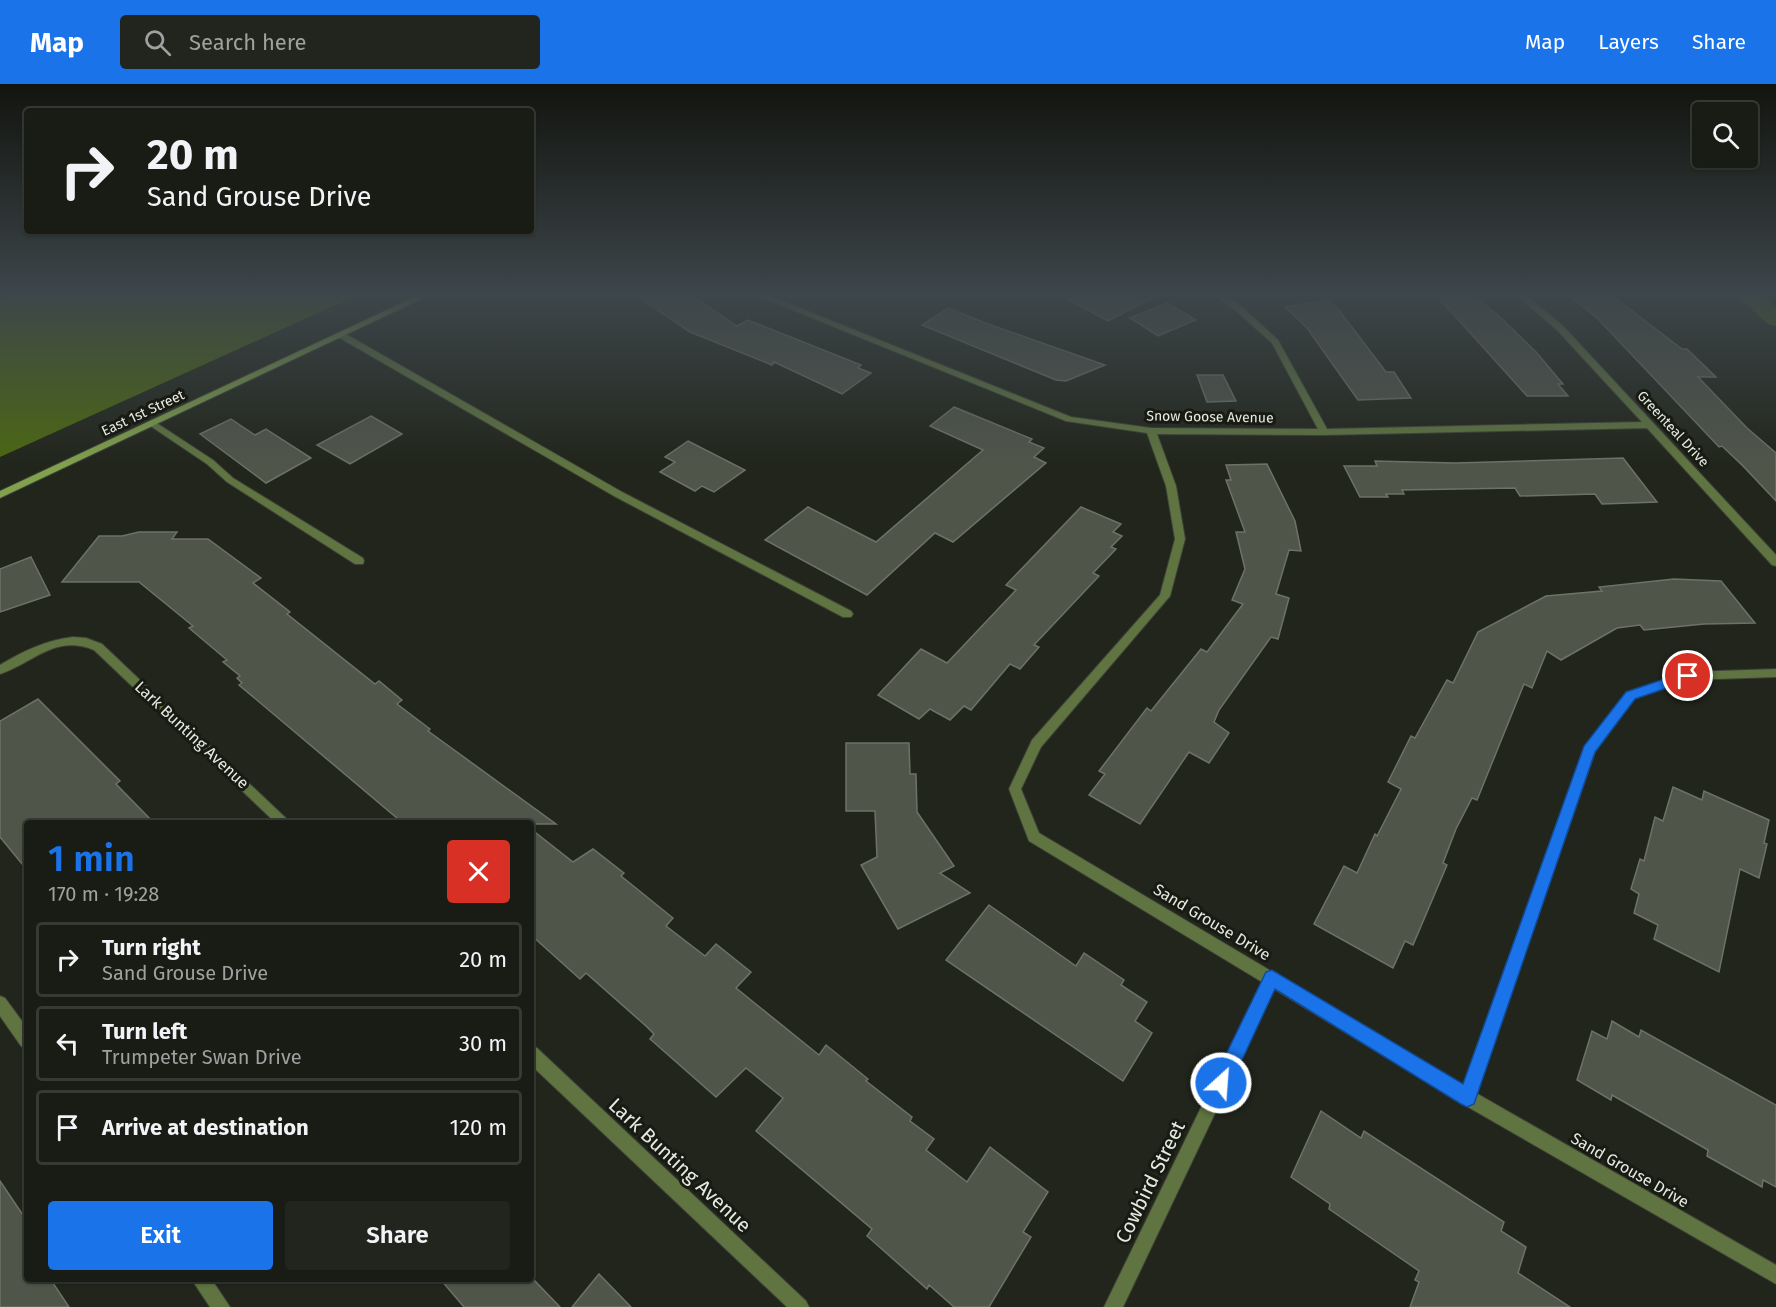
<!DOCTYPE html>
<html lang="en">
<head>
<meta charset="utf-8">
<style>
	body { margin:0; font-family:"Fira Sans",sans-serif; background:#22251d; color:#f1f3f6; height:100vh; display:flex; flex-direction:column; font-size:22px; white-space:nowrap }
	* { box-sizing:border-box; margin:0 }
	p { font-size:20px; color:#9fa1a0 }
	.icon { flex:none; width:33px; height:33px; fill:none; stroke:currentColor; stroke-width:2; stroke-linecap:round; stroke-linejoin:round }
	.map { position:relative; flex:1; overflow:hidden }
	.details { position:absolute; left:24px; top:736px; width:510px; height:462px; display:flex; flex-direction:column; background:#191c14; border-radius:6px; box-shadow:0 2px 4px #0004,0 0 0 2px #373a34 }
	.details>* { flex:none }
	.hud { position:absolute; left:24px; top:24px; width:510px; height:126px; border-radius:6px; box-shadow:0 2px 4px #0004,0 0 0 2px #373a34; background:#191c14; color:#f1f3f6; overflow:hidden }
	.tools { position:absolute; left:1692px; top:18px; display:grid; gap:12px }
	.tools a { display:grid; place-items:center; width:66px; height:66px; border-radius:6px; background:#191c14; box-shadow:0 2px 4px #0004,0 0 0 2px #373a34; font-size:30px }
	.pin { position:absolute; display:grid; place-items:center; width:51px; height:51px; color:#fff; margin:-26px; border:3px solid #fff; border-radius:50%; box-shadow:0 2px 6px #0007 }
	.me { position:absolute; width:66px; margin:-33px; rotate:26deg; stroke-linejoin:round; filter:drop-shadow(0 0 4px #0008) }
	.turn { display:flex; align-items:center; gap:21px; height:126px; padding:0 24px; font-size:27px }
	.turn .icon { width:78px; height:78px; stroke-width:2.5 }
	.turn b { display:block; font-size:42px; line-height:51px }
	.round { display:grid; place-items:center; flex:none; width:63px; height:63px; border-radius:6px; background:#22251d }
	.summary { display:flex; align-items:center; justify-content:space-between; height:102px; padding:0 24px }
	h1 { font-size:36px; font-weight:600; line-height:45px; color:#1a73e8 }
	.cta { display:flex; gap:12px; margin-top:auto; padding:12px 24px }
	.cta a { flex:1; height:69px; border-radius:6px; background:#1a73e8; color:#fff; font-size:24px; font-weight:600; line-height:69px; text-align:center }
	.cta a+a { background:#22251d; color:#f1f3f6 }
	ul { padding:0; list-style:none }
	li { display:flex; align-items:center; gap:18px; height:75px; margin:0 12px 9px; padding:0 12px; border:3px solid #373a34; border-radius:6px }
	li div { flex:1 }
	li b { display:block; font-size:22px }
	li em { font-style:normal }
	header { display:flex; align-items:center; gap:36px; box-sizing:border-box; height:84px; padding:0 30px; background:#1a73e8; color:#fff }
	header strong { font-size:28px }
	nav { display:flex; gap:33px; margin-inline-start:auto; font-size:21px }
	.search { width:420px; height:54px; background:#22251d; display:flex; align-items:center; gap:15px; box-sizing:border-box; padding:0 21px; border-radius:6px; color:#9fa1a0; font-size:22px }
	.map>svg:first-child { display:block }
	.water { fill:#4c6812 }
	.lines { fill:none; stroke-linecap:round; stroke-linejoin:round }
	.canal { fill:#4c6812; fill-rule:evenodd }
	.building { fill:#50554a; stroke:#6d7266; stroke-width:1.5 }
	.service-casing { stroke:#3d4137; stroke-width:2 }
	.minor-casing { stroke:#3d4137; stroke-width:2 }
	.secondary-casing { stroke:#3d4137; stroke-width:2 }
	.service { fill:#5f7441; fill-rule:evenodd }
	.minor { fill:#5f7441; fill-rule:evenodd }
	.secondary { fill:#81a14d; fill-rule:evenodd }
	.route { fill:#1a73e8; stroke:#114b97; stroke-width:1.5 }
	.labels { text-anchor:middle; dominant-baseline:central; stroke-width:6; stroke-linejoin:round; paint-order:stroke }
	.far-street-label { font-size:14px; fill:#e7eae3; stroke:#171b12 }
	.street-label { font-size:16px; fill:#e7eae3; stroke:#171b12 }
	.near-street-label { font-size:20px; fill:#e7eae3; stroke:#171b12 }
</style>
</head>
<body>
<header>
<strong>Map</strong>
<div class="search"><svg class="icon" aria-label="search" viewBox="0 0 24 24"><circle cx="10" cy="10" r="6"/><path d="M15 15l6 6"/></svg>Search here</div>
<nav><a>Map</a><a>Layers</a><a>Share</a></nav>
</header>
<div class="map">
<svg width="1776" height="1223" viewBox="0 0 1776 1223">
	<rect width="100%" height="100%" fill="#21251b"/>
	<path class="water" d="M15,210h345l-360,163v-157z"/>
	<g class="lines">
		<path class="canal" d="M1735,210h25l16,13v19l-8,-2z"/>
	</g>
	<g class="building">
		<path d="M634,210h56l47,32 11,-6 113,45 -3,3 13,5 -29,21 -68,-32 -2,3 -82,-33z"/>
		<path d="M1057,210h103l-52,27z"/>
		<path d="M1435,210h35l27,20 40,39 26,31h-5l10,12h-41z"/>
		<path d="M1567,210h43l72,55h5l29,28h-18l49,51 29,25v48l-33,-35 -21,-20 -3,1 -122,-129z"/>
		<path d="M1328,216l11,10 47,62h8l17,26 -53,2 -51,-72 -22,-21z"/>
		<path d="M1167,219l29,17 -38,16 -28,-18z"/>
		<path d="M948,224l40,16 117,41 -39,16 -10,-1 -134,-55z"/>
		<path d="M1197,291h26l13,26 -29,1z"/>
		<path d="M954,323l78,32 -3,3 15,6 -10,9 12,6 -93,79 -18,-9 -68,62 -102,-55 43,-33 68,35 107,-92 -53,-24z"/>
		<path d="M371,332l31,18 -52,30 -33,-19z"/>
		<path d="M231,335l24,16 11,-6 45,29 -45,25 -66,-49z"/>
		<path d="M688,357l57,29 -31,22 -12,-6 -7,5 -35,-19 15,-10 -10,-5z"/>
		<path d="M1623,374l34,44 -55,2 -7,-10 -75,2 -5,-8 -113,2 2,4h-18l2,3h-28l-16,-31h33l-2,-5 80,2z"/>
		<path d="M1267,380l28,57 6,30 -12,-1 -13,44 13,4 -11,41 -7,-2 -52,73 -5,12 15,11 -20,30 -20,-11 -49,72 -51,-29 16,-21 -6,-3 48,-63 4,3 50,-62 6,3 36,-48 -11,-4 13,-31 -9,-37h9l-19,-52h5l-5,-15z"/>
		<path d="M1081,423l40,17 -8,8 9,4 -11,11 5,2 -23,24 6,3 -65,69 5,2 -19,22 -10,-5 -39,46 -7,-4 -14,14 -20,-11 -11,10 -41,-24 43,-46 26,14 69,-73 -10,-5z"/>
		<path d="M139,448h38l-5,7h36l53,39 -8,5 37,29 -3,2 88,70 4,-3 23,19 -5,4 33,25 -2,2 128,93h-152l-165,-139 3,-2 -5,-5 3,-2 -17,-14 4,-2 -38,-32 4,-2 -54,-44h-77l37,-46h23z"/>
		<path d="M31,473l19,38 -50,17v-43z"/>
		<path d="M1674,495l47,2 34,42 -51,1 -60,6 -4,-5 -23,3 -56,32 -14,-9 -15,37 -8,-4 -47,116 -5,-2 -16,31 -13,34 4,2 -34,80 -8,-4 -12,27 -79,-44 30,-58 13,7 18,-39 2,2 24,-47 -13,-7 23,-46 4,2 32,-58 6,3 25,-51 68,-36 56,-5 -3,-4z"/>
		<path d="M38,615l82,82 -4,3 39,40h-128v46l-27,-33v-116z"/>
		<path d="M846,659h63l1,31h6l1,38 37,54 -14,7 30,20 -72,36 -37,-64 16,-8 -2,-46h-29z"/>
		<path d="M1673,703l29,13 2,-9 65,29 -5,23 3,1 -8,34 -19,-9 -21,103 -65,-33 4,-14 -24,-12 5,-19 -8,-5 9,-30 4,2 11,-44 8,4z"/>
		<path d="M531,745l42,33 20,-13 31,24 -3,3 52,42 -7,8 39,30 11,-12 35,28 -15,16 83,67 7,-10 42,34 -2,2 46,36 -2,4 24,18 -8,11 41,32 23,-35 58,45 -25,40 8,5 -42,70h-35l-25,-22 -2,4 -60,-53 5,-7 -116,-98 27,-33 -37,-30 -30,29 -66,-58 4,-5 -8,-8 -60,-53 -6,6 -49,-44z"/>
		<path d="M989,821l87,61 8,-13 40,27 -3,5 26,17 -12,19 17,12 -29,48 -177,-121z"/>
		<path d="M1612,937l27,16 2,-7 135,75v82l-13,-7 -1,7 -55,-31 1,-6 -96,-55 -1,5 -34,-20 15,-49 15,8z"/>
		<path d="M1321,1027l40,27 3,-7 140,91 -3,9 25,16 -8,26 52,34h-160l9,-25 -4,-2 4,-9 -90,-62 1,-5 -39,-27z"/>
		<path d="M0,1097l27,40v59h24l18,27h-69z"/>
		<path d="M599,1190l32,33h-59z"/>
		<path d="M441,1196h93l26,27h-96z"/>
	</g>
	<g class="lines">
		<g class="service-casing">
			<g id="service">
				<path d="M338,249h6l278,159 229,119 2,3 -2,3h-8l-229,-121 -276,-159z"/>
				<path d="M152,336l61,40 20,18 130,80 1,3 -1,3h-8l-128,-82 -20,-18 -58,-39 -2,-2z"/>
				<path d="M0,912l5,2 22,30v21l-6,-3 -21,-30z"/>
				<path d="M192,1196h20l18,27h-20z"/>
			</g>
		</g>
		<g class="minor-casing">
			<g id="minor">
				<path d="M753,210h12l306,123 80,11 167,1 -46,-86 -37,-33 -24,-16h10l20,12 37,34 49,89 315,-7 -85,-92 -42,-36h9l39,32 213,229v11l-4,-1 -125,-137 -323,7 -167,-1 19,52 9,53 -15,57 -129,151 -20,42 18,44 232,138 6,2 1,3 185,110 122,-340 42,-54 61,-20 88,-3v8l-88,3 -53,18 -40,54 -119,341 300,172v19l-315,-181 -187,-114 -151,318h-19l158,-325 -233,-141 -20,-52 23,-49 128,-145 15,-56 -9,-53 -19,-53 -81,-12z"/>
				<path d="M73,553l13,1 16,6 190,180h-15l-183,-174c-40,-16 -60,13 -94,24v-9c23,-14 46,-25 73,-28z"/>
				<path d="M531,962l6,2 269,253 3,6h-22l-256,-242z"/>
			</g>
		</g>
		<g class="secondary-casing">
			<path id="secondary" d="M421,210h11l-432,204v-7z"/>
		</g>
		<use href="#service" class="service"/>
		<use href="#minor" class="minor"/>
		<use href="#secondary" class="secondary"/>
	</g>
	<linearGradient id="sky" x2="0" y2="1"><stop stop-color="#12140f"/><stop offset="0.55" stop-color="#3d464a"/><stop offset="1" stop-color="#3d464a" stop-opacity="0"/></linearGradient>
	<rect width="1776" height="382" fill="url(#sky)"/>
	<path class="route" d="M1688,587l7,5 -2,3 -58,20 -40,53 -121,352 -7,3 -6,-3 -186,-115 -47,101 -7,3 -6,-3 -3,-7 3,-6 51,-105 6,-2 191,114 121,-338 42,-54z"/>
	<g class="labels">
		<g class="far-street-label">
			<text transform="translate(143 329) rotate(-25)">East 1st Street</text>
			<text transform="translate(1210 333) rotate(1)">Snow Goose Avenue</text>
			<text transform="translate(1673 345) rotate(47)">Greenteal Drive</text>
		</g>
		<g class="street-label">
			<text transform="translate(192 651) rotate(43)">Lark Bunting Avenue</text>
			<text transform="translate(1212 838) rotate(31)">Sand Grouse Drive</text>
			<text transform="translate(1630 1086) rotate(30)">Sand Grouse Drive</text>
		</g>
		<g class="near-street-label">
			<text transform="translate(680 1081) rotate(43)">Lark Bunting Avenue</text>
			<text transform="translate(1150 1098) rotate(-64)">Cowbird Street</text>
		</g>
	</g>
</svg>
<div class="tools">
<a><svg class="icon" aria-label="search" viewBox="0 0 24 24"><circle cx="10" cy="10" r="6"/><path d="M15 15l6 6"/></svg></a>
</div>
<div class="pin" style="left:1688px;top:592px;background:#d93025"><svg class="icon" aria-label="arrive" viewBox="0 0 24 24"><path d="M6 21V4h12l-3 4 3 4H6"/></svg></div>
<svg class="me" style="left:1221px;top:999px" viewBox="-20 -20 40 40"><circle r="17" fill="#1a73e8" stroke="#fff" stroke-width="3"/><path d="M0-11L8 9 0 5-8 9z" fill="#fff"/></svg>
<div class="hud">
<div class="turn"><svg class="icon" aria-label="right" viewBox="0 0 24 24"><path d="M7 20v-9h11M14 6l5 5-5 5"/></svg><div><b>20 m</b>Sand Grouse Drive</div></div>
</div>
<section class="details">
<div class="summary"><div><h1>1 min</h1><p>170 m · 19:28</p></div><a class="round" style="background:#d93025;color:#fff"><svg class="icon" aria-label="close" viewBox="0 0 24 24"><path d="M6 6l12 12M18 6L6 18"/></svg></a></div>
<ul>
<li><svg class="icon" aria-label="right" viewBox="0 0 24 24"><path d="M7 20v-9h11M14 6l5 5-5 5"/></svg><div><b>Turn right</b><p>Sand Grouse Drive</p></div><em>20 m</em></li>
<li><svg class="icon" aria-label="left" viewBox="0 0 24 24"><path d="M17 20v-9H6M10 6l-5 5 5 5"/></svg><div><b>Turn left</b><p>Trumpeter Swan Drive</p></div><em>30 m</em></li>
<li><svg class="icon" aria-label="arrive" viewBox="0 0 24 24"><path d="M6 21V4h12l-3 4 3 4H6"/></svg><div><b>Arrive at destination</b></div><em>120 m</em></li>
</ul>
<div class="cta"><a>Exit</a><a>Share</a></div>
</section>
</div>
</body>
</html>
